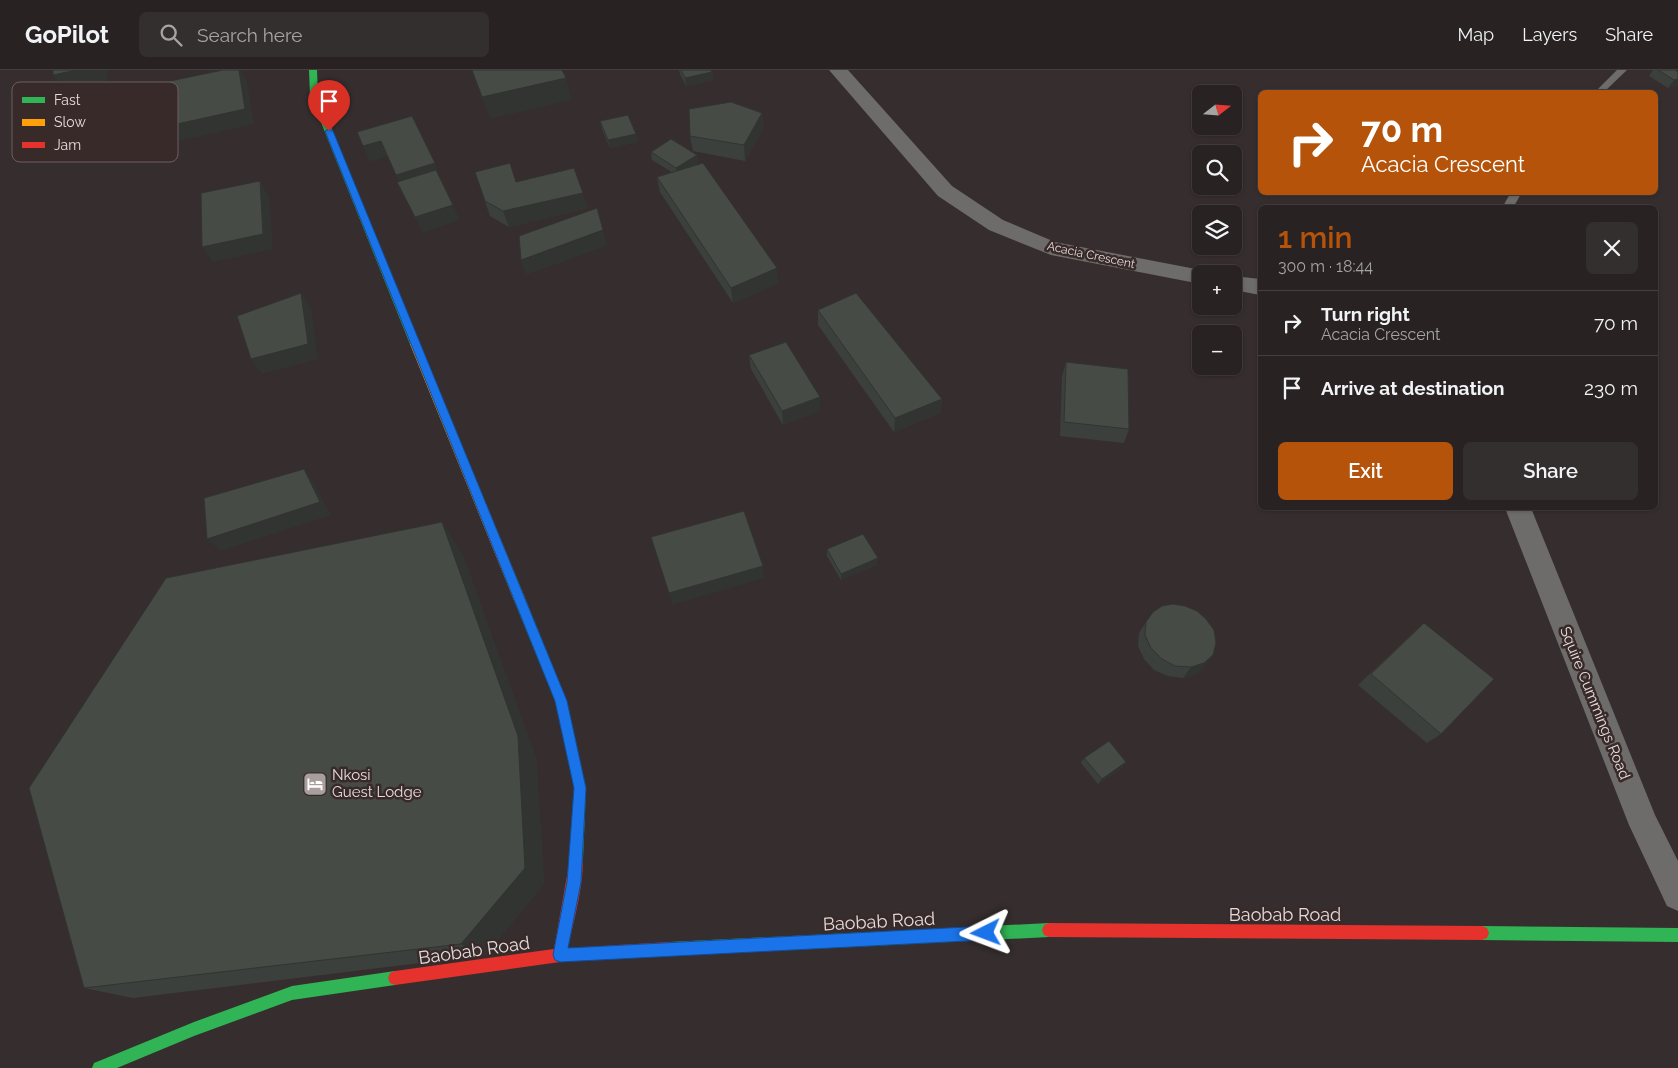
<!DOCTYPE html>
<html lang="en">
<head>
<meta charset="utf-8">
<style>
	body { margin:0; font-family:Raleway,sans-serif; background:#342f2f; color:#f1f3f6; height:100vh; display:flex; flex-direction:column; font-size:19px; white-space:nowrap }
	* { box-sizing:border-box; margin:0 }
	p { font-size:16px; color:#a5a4a5 }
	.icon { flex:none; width:28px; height:28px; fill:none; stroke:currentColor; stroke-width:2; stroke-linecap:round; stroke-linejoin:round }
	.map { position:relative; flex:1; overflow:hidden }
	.side { position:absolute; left:1258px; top:135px; width:400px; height:305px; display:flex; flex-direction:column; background:#282222; border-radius:8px; box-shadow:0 1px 4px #0004,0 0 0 1px #443f40 }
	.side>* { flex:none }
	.hud { position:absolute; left:1258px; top:20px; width:400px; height:105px; border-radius:8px; box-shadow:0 1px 4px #0004,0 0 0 1px #443f40; background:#b45309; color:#fff; overflow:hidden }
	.needle { width:32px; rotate:73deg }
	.controls { position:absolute; left:1192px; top:15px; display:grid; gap:10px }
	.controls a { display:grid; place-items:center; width:50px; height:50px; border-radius:8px; background:#282222; box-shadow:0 1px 4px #0004,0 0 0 1px #443f40; font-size:25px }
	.pin { position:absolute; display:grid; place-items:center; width:42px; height:42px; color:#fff; margin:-51px -21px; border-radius:50% 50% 50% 0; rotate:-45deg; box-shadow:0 0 5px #0007 }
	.pin .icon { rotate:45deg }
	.me { position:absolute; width:55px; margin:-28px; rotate:267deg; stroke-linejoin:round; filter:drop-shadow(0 0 4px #0008) }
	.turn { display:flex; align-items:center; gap:18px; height:105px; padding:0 20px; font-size:22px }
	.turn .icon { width:65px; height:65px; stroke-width:2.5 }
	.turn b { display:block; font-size:35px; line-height:42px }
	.round { display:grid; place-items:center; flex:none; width:52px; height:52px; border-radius:8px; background:#342f2f }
	.head { display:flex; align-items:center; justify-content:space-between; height:85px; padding:0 20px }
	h1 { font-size:30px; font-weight:600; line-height:38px; color:#b45309 }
	.button { display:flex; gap:10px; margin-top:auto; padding:10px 20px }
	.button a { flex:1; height:58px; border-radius:8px; background:#b45309; color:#fff; font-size:20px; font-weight:600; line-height:58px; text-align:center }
	.button a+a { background:#342f2f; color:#f1f3f6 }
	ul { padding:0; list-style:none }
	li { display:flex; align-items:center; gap:15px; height:65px; padding:0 20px; border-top:1px solid #443f40 }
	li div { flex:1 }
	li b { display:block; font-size:19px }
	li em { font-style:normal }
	header { display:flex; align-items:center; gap:30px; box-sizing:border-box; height:70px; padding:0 25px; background:#282222; border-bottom:1px solid #443f40 }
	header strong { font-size:24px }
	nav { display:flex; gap:28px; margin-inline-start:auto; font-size:18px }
	.search { width:350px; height:45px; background:#342f2f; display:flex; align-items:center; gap:12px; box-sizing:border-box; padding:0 18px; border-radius:8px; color:#a5a4a5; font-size:19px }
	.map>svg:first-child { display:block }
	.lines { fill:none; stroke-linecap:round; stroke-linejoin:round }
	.lane { fill:#6e6b6b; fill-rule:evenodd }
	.street { fill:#6e6b6b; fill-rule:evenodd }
	.fast { fill:#30b455; fill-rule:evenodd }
	.slow { fill:#ff9f0a; fill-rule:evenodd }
	.jam { fill:#e5322d; fill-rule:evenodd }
	.wall { fill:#3c403c }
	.shaded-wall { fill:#313431 }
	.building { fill:#464b46; stroke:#313431 }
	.route { fill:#1a73e8; stroke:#114b97 }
	.labels { text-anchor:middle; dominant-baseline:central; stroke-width:5; stroke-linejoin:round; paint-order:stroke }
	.far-street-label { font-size:12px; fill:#e5dbdb; stroke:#392a2a }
	.street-label { font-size:15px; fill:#e5dbdb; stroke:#392a2a }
	.poi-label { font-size:15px; fill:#e5dbdb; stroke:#392a2a; text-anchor:start }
	.near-street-label { font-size:18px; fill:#e5dbdb; stroke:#392a2a }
	.key { fill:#392a2a; stroke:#6d5f5f; stroke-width:1 }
	.key-label { font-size:14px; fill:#e5dbdb }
</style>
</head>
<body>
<header>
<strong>GoPilot</strong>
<div class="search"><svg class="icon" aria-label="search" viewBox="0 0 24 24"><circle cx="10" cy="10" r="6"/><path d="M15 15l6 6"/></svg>Search here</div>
<nav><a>Map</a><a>Layers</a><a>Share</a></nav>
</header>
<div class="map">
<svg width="1678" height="998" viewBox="0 0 1678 998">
	<rect width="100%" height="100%" fill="#362e2e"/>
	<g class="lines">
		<g class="lane">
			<path d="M1617,0h10l-23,22h-9z"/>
			<path d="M1511,122h11l-9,16h-11z"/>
		</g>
		<g class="street">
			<path d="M829,0h19l104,116 51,34 52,22 146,28 9,4h-9v10l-150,-29 -62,-25 -51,-34z"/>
			<path d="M1234,206l26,3v16l-26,-5z"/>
			<path d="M1505,438h26l124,307 23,46v50l-11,-5 -38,-81z"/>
		</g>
		<g class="fast">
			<path d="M309,0h8l1,25 102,249 -2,2 -3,2 -5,-4 -100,-249z"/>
			<path d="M519,523l4,1 2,4 42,103 19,87 -3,70 -2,5 -5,2 -5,-2 -2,-5 5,-70 -19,-87 -42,-103 2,-4z"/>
			<path d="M1049,853l5,2 2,5 -2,5 -5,2 -379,19 -5,-2 -2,-5 2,-5 5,-2z"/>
			<path d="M1482,856l196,2v14l-196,-2 -5,-2 -2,-5 2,-5z"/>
			<path d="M395,901l5,2 2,5 -2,5 -5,2 -103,15 -98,36 -77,32h-25l2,-5 5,-2 95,-39 98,-36z"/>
		</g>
		<path class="slow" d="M415,270l5,4 105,254 -2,4 -4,1 -4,-1 -2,-4 -103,-254z"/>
		<g class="jam">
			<path d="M576,781l5,2c7,17 -9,75 -13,95l102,-6 5,2 2,5 -2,5 -5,2 -110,6 -165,23 -5,-2 -2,-5 2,-5 5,-2 159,-22 17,-96z"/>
			<path d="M1049,853l433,3 5,2 2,5 -2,5 -5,2 -433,-3 -5,-2 -2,-5 2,-5z"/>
		</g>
	</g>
	<g class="wall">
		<path d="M679,0h32l1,2 1,8 -27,6 -6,-12z"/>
		<path d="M1653,0h22l3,15 -10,3 -19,-12z"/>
		<path d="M762,43l1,16 -18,32 -52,-10 -3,-15z"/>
		<path d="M600,51l36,13 1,8 -27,6 -8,-19z"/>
		<path d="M651,82l46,3 1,8 -3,2 83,118 -45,20 -73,-111 -3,-15 15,-5 -20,-12z"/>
		<path d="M516,112l72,26 -79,19 -19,-11 -5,-15z"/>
		<path d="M818,240l124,89 -2,14 -46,19 -76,-107z"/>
		<path d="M749,285l71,56 -37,14 -32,-56z"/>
		<path d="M1066,292l63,67 -5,14 -64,-7 2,-59z"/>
		<path d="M827,479l50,16 -36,15 -14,-24z"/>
		<path d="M462,483l74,206 8,125 -59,71 -352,43 -49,-10z"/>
		<path d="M1146,552l58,44 -8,8 -13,4 -15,-2 -14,-6 -10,-11 -6,-13 1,-13z"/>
		<path d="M1424,553l17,111 -14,9 -69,-58 53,-50z"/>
		<path d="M1084,688l39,9 -25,17 -17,-21z"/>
	</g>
	<g class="shaded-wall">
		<path d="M77,0h30l1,11 -43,10 -12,-16z"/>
		<path d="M239,0h2l6,12 7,42 -85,19 -10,-15z"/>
		<path d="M712,2l1,8 -27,6 -1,-8z"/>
		<path d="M566,8l6,22 -82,19 -8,-22z"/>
		<path d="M1678,9v6l-10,3 6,-8z"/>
		<path d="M762,43l1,16 -18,32 -1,-16z"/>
		<path d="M636,64l1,8 -27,6 -2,-8z"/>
		<path d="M381,71l7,15 -18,6 -7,-16z"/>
		<path d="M697,85l1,8 -20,13 -2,-8z"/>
		<path d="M435,93l6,16 -38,11 -7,-15z"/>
		<path d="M260,111l9,16 4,52 -60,13 -11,-15z"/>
		<path d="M583,123l5,15 -79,19 -6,-16z"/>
		<path d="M453,135l7,15 -38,13 -7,-16z"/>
		<path d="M603,160l4,16 -81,29 -5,-15z"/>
		<path d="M777,198l1,15 -45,20 -2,-15z"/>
		<path d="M301,223l10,15 7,51 -56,15 -11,-15z"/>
		<path d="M820,327v14l-37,14 -1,-14z"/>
		<path d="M942,329l-2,14 -46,19 1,-14z"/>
		<path d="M304,399l10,14 17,32 -110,36 -14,-12z"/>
		<path d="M442,452l20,31 74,206 8,125 -59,71 -24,-11z"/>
		<path d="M878,488l-1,7 -36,15v-6z"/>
		<path d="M763,496l1,12 -92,27 -3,-12z"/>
		<path d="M1213,585l-9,11 -8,8 -13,4 8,-11z"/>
		<path d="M1126,692l-3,5 -25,17 4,-5z"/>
	</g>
	<g class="building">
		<path d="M53,0h24l-24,5z"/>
		<path d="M223,0h16l6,39 -86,19 -3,-44z"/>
		<path d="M472,0h90l4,8 -84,19z"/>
		<path d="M681,0h30l1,2 -27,6z"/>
		<path d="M1658,0h17l3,2v7l-4,1z"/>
		<path d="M731,32l31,11 -18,32 -54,-9 -1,-27z"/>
		<path d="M628,45l8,19 -28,6 -8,-19z"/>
		<path d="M412,46l23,47 -39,12 -15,-34 -18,5 -6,-14z"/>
		<path d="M671,69l26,16 -21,13 -25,-16z"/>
		<path d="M510,93l6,19 58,-14 9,25 -80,18 -18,-10 -10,-29z"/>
		<path d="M703,93l74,105 -46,20 -74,-111z"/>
		<path d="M436,100l17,35 -38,12 -18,-35z"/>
		<path d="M260,111l3,53 -61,13 -1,-54z"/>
		<path d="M597,138l6,22 -82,30 -2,-24z"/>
		<path d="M301,223l7,51 -57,15 -14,-43z"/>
		<path d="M856,223l86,106 -47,19 -77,-108z"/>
		<path d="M786,272l34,55 -38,14 -33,-56z"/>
		<path d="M1066,292l62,7 1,60 -65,-7z"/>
		<path d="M304,399l16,33 -113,37 -3,-41z"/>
		<path d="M744,441l19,55 -94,27 -18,-56z"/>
		<path d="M442,452l76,214 7,132 -64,76 -377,44 -55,-200 137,-210z"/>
		<path d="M863,464l15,24 -37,16 -14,-25z"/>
		<path d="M1173,534l12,2 12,5 9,8 8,11 2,13 -3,12 -9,8 -13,4 -16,-1 -13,-7 -11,-11 -6,-13 1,-13 7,-10 9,-6z"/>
		<path d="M1424,553l70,56 -53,55 -70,-60z"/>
		<path d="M1109,671l17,21 -24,17 -18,-21z"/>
	</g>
	<path class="route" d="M329,59l4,2 234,570 19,87 -5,94 -13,66 418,-22 5,2 2,5 -2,5 -5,2 -426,22 -5,-2 -2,-5 14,-73 7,-94 -19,-87 -230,-570z"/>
	<defs>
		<g id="hotel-square" transform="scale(1.25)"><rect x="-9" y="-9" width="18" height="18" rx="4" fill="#a89e9e" stroke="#392a2a"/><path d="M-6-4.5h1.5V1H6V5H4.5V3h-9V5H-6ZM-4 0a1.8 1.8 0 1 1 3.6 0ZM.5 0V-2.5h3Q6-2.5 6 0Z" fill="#fff"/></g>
	</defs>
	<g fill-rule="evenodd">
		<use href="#hotel-square" x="315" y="714"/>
	</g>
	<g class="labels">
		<g class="far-street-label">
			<text transform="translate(1091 185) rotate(12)">Acacia Crescent</text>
		</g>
		<g class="street-label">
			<text transform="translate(1595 633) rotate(68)">Squire Cummings Road</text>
		</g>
		<g class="poi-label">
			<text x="332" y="705">Nkosi<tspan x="332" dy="17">Guest Lodge</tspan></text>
		</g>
		<g class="near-street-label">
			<text x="1285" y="844">Baobab Road</text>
			<text transform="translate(879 851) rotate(-3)">Baobab Road</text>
			<text transform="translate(474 880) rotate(-8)">Baobab Road</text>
		</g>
	</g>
	<rect x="12" y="12" width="166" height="80" rx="8" class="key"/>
	<rect x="22" y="27" width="23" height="6" fill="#30b455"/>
	<rect x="22" y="49" width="23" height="7" fill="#ff9f0a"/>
	<rect x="22" y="72" width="23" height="6" fill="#e5322d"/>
	<g class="key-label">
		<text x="54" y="35">Fast</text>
		<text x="54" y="57">Slow</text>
		<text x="54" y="80">Jam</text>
	</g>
</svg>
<div class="controls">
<a><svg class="needle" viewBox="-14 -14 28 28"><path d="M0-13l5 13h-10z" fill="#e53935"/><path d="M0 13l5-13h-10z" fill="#a5a4a5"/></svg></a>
<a><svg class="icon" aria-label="search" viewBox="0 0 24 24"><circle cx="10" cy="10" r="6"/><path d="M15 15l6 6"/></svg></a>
<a><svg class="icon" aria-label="layers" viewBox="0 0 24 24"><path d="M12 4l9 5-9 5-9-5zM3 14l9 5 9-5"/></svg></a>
<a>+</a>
<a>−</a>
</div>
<div class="pin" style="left:329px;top:61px;background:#d93025"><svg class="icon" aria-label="arrive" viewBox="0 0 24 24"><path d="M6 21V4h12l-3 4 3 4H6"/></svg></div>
<svg class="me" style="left:986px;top:863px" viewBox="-20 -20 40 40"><path d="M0-17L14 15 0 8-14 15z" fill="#1a73e8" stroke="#fff" stroke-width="4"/></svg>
<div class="hud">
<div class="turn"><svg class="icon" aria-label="right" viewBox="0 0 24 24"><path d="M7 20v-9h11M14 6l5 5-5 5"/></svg><div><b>70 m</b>Acacia Crescent</div></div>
</div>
<section class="side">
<div class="head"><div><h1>1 min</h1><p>300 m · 18:44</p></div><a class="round"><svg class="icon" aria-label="close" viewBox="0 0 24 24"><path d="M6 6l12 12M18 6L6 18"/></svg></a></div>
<ul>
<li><svg class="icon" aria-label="right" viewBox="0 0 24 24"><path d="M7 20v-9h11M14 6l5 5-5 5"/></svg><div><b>Turn right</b><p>Acacia Crescent</p></div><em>70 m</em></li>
<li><svg class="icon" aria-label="arrive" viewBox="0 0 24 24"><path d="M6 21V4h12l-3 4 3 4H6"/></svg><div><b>Arrive at destination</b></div><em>230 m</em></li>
</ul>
<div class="button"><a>Exit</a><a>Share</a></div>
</section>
</div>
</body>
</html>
